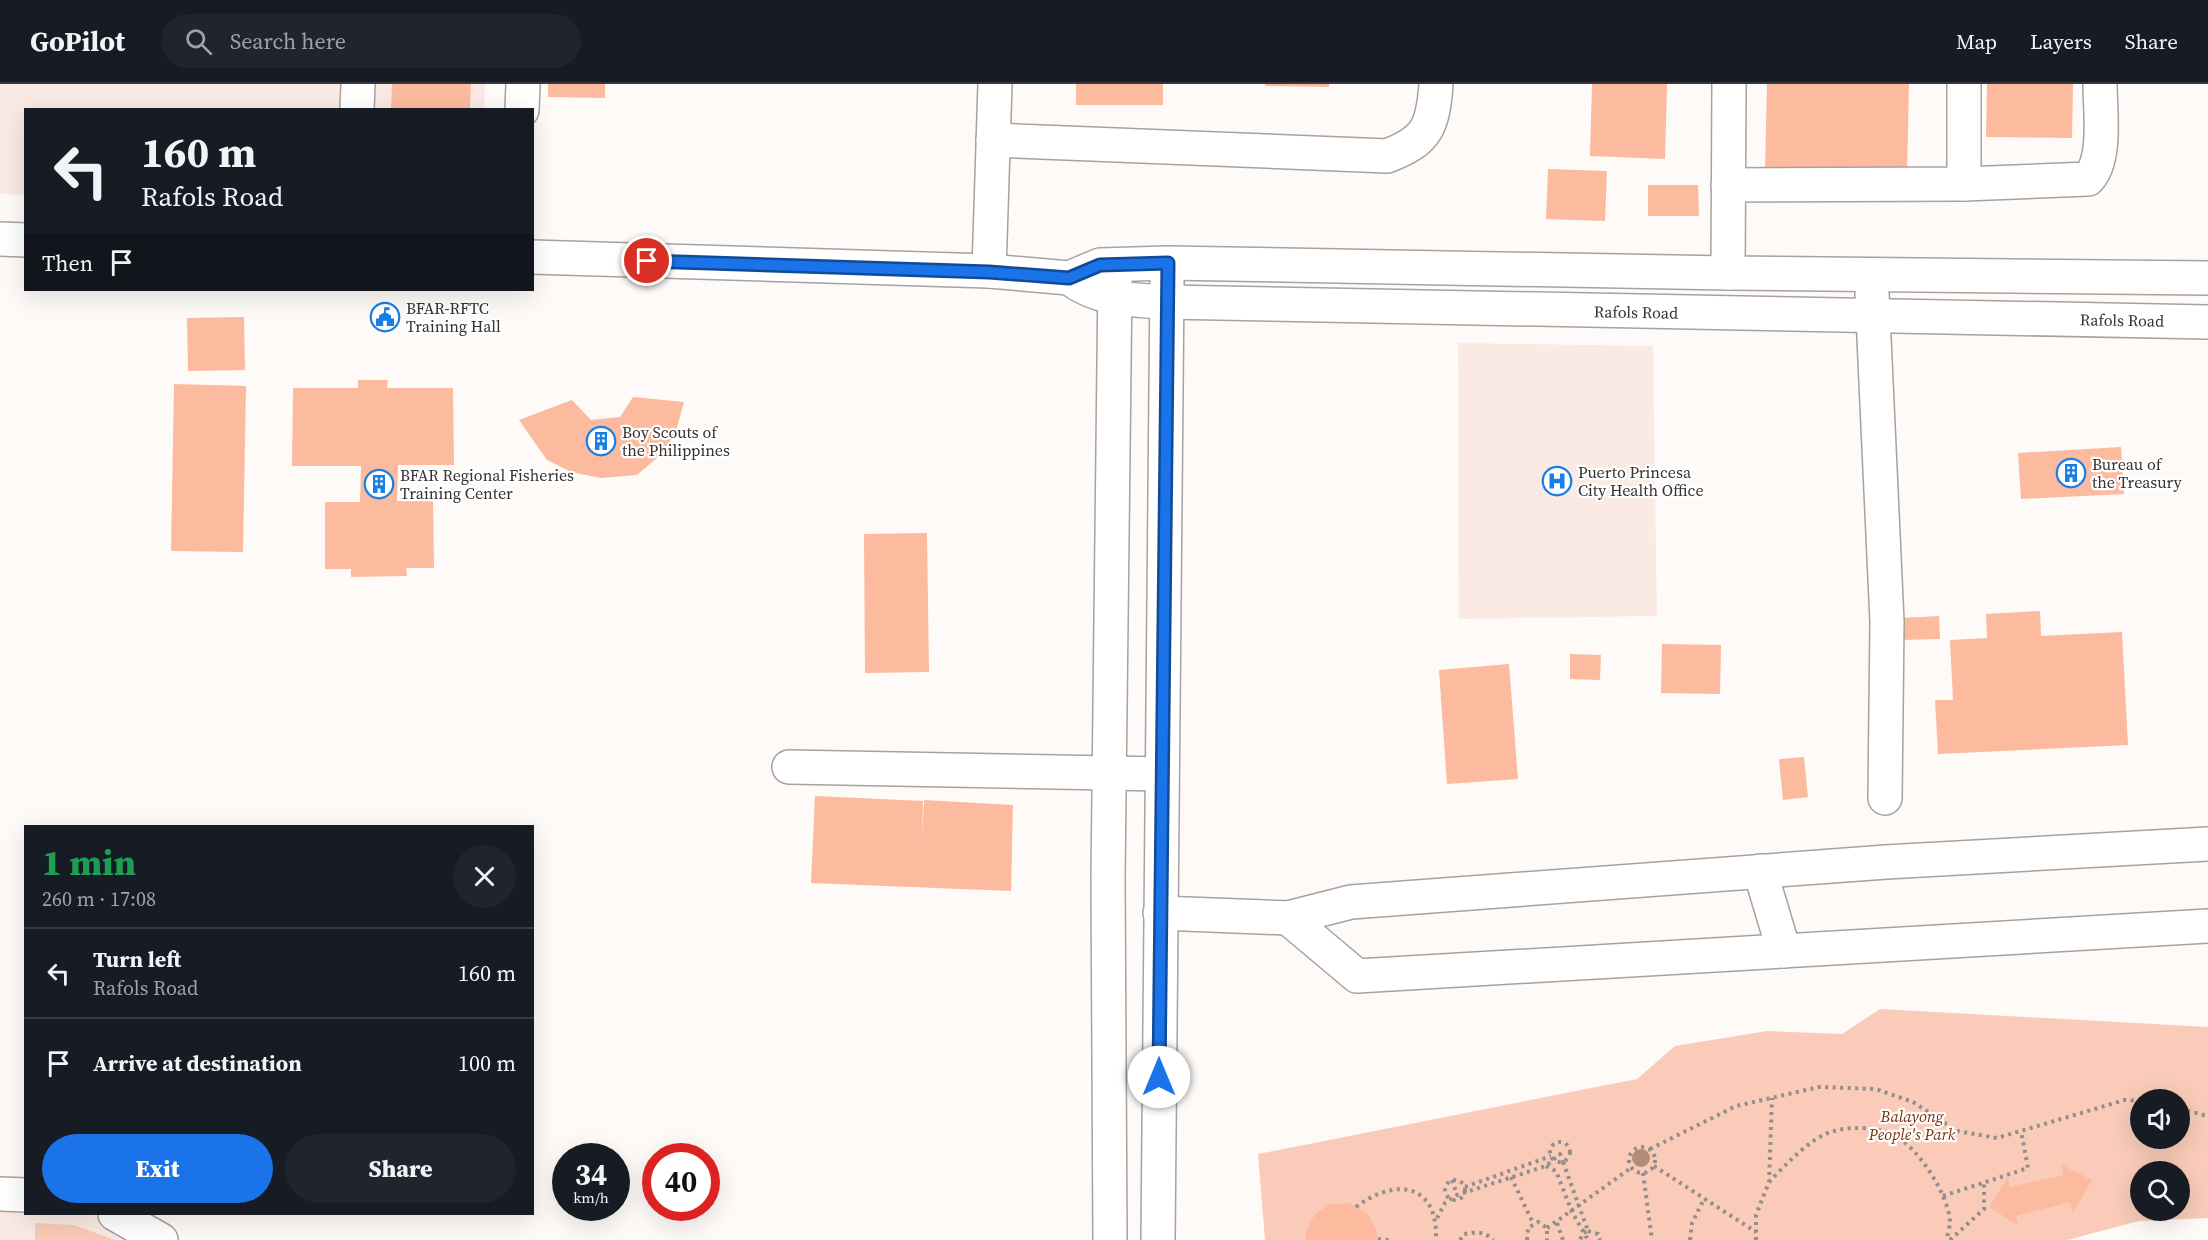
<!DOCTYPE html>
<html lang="en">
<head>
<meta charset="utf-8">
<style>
	body { margin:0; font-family:"Source Serif 4",serif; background:#20242c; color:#f1f3f6; height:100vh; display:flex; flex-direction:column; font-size:22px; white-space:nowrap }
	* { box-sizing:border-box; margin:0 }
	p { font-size:20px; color:#9ea1a6 }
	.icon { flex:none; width:33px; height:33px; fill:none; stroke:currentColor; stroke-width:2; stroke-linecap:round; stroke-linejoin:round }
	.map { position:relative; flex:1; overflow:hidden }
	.drawer { position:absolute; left:24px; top:741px; width:510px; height:390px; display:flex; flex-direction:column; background:#171b24; border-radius:0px; box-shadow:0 6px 24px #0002 }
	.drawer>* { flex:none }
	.hud { position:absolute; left:24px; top:24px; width:510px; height:183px; border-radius:0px; box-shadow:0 6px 24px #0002; background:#171b24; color:#f1f3f6; overflow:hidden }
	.buttons { position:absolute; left:2130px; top:1005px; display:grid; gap:12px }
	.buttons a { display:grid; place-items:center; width:60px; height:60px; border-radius:50%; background:#171b24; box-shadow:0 6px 24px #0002; font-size:30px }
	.speed { position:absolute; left:552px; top:1059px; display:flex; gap:12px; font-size:30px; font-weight:700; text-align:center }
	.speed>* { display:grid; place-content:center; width:78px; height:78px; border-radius:50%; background:#171b24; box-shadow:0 6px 24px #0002; line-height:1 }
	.speed small { font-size:15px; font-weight:400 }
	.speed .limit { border:9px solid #d22; background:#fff; color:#111 }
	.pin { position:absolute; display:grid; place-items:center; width:51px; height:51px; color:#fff; margin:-26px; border:3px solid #fff; border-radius:50%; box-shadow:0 2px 6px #0007 }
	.me { position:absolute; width:66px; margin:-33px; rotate:0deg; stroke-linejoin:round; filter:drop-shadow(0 0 4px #0008) }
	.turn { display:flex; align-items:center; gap:21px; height:126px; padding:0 18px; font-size:27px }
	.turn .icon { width:78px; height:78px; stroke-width:2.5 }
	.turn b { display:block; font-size:42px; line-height:51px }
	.then { display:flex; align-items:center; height:57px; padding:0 18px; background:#0003; gap:12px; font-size:22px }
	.round { display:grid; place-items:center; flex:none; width:63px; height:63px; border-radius:32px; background:#20242c }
	.headline { display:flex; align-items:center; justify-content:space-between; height:102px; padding:0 18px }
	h1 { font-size:36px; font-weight:800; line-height:45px; color:#1e9e55 }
	.action { display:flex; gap:12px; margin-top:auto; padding:12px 18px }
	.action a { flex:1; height:69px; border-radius:36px; background:#1a73e8; color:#fff; font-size:24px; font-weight:800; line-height:69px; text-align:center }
	.action a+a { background:#20242c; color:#f1f3f6 }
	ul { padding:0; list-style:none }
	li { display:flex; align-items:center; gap:18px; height:90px; padding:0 18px; border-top:2px solid #363941 }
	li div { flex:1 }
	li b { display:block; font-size:22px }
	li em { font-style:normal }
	header { display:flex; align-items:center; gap:36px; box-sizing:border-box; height:84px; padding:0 30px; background:#171b24; border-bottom:2px solid #363941 }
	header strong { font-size:28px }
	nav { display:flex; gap:33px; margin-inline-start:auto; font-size:21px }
	.search { width:420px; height:54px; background:#20242c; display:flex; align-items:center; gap:15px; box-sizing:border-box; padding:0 21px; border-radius:33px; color:#9ea1a6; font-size:22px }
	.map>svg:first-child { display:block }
	.built { fill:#faeae3 }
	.green { fill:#f9cbb8; fill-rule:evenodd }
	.building { fill:#fcba9e }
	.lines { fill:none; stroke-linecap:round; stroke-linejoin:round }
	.minor-casing { stroke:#a8a19e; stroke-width:36 }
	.path { stroke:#918e8c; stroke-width:4; stroke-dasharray:3 4.5; stroke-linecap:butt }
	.minor { stroke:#fff; stroke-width:33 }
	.path-bridge { stroke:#918e8c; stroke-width:4; stroke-dasharray:3 4.5; stroke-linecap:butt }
	.tree { fill:#b48b76 }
	.route-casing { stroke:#114b97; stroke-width:15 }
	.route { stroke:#1a73e8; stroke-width:10 }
	.labels { text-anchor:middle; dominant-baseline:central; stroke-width:4.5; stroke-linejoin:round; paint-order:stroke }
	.poi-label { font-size:16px; fill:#353230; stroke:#fff; text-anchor:start }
	.street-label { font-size:16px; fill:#353230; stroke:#fff }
	.park-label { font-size:16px; font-style:italic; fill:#77310b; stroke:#fff }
</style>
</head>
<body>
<header>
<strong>GoPilot</strong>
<div class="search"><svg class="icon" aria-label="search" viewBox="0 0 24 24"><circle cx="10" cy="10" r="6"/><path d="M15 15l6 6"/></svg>Search here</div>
<nav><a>Map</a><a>Layers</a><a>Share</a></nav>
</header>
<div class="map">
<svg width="2208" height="1156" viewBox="0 0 2208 1156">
	<rect width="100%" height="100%" fill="#fefaf8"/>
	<g class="built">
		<path d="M0,0h485l-1,25 -458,1 -1,85 -25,-1z"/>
		<path d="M1458,259l195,3 4,270 -198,3z"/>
		<path d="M0,1126h25l1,4h65l39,26h-130z"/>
	</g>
	<g class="green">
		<path d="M1880,925l328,18v191l-69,3 -72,19h-802l-7,-86 379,-75 38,-33 92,-15 75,3zM2140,1016h40v38h-40zM2140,1088h40v38h-40z"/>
		<path d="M35,1139l39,2 41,15h-80z"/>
	</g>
	<g class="building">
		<path d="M392,0h79l-1,26 -79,-1z"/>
		<path d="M548,0h57v14l-57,-1z"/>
		<rect x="1076" y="0" width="87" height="21"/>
		<path d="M1265,0h64v3l-64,-1z"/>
		<path d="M1592,0h75l-2,75 -75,-3z"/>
		<path d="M1767,0h142l-2,89 -142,-3z"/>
		<path d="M1987,0h86l-1,54 -86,-1z"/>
		<path d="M1548,85l59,2 -2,50 -59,-2z"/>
		<path d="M1648,101h50l1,31h-51z"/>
		<path d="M244,233l1,53 -57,1 -1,-53z"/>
		<path d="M358,296h30l-1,8h66l1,77h-56l-1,36h36l1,67h-28l1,8 -56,1v-8h-26v-67h35l1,-36h-69l1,-78h65z"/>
		<path d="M174,300l72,2 -3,166 -72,-1z"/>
		<path d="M633,313l51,5 -9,32 -17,23 -21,18 -36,3 -30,-6 -24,-12 -28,-40 53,-20 19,20 29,-3z"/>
		<path d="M2121,363l3,47 -103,5 -3,-46z"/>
		<path d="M927,449l2,139 -64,1 -1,-139z"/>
		<path d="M2040,527l1,25 81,-4 6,113 -190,9 -3,-54h18l-3,-60 37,-2 -1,-24z"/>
		<path d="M1939,532l1,23 -38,1v-22z"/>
		<path d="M1662,560l59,1 -1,49 -59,-1z"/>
		<path d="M1570,570l31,1 -1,25 -30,-1z"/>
		<path d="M1509,580l9,115 -71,5 -8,-114z"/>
		<path d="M1804,673l4,40 -25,3 -4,-41z"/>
		<path d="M815,712l108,5 -1,39 2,-40 89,5 -2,86 -200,-8z"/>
		<path d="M2062,1081l30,15 -19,33 -3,-11 -54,14 2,9 -29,-18 19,-30 2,10 53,-12z"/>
		<path d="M1350,1119l17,10 9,16 2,11h-72v-9l9,-17 16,-10z"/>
	</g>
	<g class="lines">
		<g class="minor-casing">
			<g id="minor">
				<path d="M357,26l1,-26"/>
				<path d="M522,26l1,-26"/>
				<path d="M993,56l394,16c41,-15 46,-31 49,-72"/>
				<path d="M1964,100l124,-5c19,-19 12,-69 12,-95"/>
				<path d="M1728,101l236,-1v-100"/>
				<path d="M0,155l26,1"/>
				<path d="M532,173l457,14 80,7 31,-13 68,-2 560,10 480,5"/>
				<path d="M989,187l6,-187"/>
				<path d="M1728,189l1,-189"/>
				<path d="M1069,194c29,22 62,22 97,24l1042,20"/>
				<path d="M1872,210l15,328 -2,176"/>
				<path d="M789,683l373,7"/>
				<path d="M1760,787l24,80"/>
				<path d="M1160,829l128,5 63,-16 535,-40 322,-18"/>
				<path d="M1288,834l69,58 851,-50"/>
				<path d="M0,1110l26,1"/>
				<path d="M115,1130l46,26"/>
				<path d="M1110,1156l-2,-362 7,-600"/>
				<path d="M1158,1156l9,-958"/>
			</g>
		</g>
		<g class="path">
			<path d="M2180,1025l28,7"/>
			<circle cx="1642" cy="1076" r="13"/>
			<path d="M1650,1065l86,-43 83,-19 57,2 37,13 44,29 40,7 128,-38 15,1"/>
			<path d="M1546,1082l10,5 16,41 16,28"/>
			<path d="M1654,1082l102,66"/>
			<path d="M1643,1089l9,67"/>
			<path d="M1511,1093l22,46"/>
			<path d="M1452,1096l5,15"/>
			<path d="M1769,1098c18,-18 40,-44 65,-51 16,-5 45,-4 60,4 23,11 55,60 56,87 0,5 -3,12 -3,18"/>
			<path d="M1465,1103l86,-31"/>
			<path d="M1943,1112l85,-28 -7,-37"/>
			<path d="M1356,1123c40,-30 82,-24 80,33"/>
			<path d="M1437,1134l8,-15 12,-8 89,-29 14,-12 3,8"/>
			<path d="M1557,1139l6,17"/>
			<path d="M1547,1144l84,-60"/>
			<path d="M1588,1147l10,3 2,6"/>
			<path d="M1378,1155l11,1"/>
			<path d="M1460,1156l4,-6c11,-2 21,-3 29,6"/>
			<path d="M1527,1156l1,-12 10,-6 9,6v12"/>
			<path d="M1690,1156l2,-17 12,-24"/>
			<path d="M1756,1156v-25l13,-33 3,-84"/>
			<path d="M1950,1156l34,-31v-27"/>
		</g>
		<use href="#minor" class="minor"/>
		<g class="path-bridge">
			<circle cx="1560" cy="1068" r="10"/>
			<path d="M1563,1078l25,69 -5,2 -3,7"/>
			<circle cx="1455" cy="1106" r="10"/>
		</g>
	</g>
	<circle class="tree" cx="1641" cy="1074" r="9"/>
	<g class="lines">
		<g class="route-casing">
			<path id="route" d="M647,177l342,11 80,6 31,-13 68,-2 -9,814"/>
		</g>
		<use href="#route" class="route"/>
	</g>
	<defs>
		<g id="civic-ring" transform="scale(1.5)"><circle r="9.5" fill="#fff" stroke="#187fe7" stroke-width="1.5"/><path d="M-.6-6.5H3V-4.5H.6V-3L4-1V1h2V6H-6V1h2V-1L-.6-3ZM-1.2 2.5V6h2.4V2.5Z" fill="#187fe7"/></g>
		<g id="building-ring" transform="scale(1.5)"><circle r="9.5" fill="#fff" stroke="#187fe7" stroke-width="1.5"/><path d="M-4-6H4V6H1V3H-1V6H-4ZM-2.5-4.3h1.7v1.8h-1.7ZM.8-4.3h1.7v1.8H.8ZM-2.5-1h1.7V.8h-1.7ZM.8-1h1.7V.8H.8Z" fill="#187fe7"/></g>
		<g id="hospital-ring" transform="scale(1.5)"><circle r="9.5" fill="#fff" stroke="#187fe7" stroke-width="1.5"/><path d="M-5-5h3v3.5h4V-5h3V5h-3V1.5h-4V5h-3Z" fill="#187fe7"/></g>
	</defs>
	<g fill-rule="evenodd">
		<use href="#civic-ring" x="385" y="233"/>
		<use href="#building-ring" x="601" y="357"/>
		<use href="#building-ring" x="2071" y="389"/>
		<use href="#hospital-ring" x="1557" y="397"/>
		<use href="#building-ring" x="379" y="400"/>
	</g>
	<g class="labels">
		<g class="poi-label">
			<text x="406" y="224">BFAR-RFTC<tspan x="406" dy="18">Training Hall</tspan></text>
			<text x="622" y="348">Boy Scouts of<tspan x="622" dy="18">the Philippines</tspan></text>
			<text x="2092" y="380">Bureau of<tspan x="2092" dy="18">the Treasury</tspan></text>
			<text x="1578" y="388">Puerto Princesa<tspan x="1578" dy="18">City Health Office</tspan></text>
			<text x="400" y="391">BFAR Regional Fisheries<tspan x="400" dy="18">Training Center</tspan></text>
		</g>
		<g class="street-label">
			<text transform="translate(1636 228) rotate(1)">Rafols Road</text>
			<text transform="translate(2122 236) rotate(1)">Rafols Road</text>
		</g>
		<g class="park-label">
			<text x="1912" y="1032">Balayong<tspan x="1912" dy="18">People's Park</tspan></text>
		</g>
	</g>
</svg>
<div class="buttons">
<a><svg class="icon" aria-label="sound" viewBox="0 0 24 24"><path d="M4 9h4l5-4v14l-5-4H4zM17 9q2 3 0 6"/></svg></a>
<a><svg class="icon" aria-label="search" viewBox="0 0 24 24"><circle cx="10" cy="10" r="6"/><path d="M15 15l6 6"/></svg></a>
</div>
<div class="speed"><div>34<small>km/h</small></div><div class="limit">40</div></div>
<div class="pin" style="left:647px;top:177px;background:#d93025"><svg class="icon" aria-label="arrive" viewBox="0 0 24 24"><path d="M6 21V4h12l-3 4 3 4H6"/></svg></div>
<svg class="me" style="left:1159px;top:993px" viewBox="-20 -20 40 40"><circle r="19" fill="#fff"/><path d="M0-13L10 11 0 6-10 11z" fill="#1a73e8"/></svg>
<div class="hud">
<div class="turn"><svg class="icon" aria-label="left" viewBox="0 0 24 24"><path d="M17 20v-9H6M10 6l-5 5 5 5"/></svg><div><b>160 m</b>Rafols Road</div></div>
<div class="then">Then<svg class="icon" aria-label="arrive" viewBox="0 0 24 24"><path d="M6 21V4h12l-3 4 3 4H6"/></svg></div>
</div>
<section class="drawer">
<div class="headline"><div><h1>1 min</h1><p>260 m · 17:08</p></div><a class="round"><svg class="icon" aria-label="close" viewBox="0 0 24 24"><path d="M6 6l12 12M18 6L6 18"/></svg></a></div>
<ul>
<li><svg class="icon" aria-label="left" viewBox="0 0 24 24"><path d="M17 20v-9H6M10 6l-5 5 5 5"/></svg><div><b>Turn left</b><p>Rafols Road</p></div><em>160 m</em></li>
<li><svg class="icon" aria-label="arrive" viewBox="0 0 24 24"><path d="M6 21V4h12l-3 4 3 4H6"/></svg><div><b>Arrive at destination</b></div><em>100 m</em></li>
</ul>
<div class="action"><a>Exit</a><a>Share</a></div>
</section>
</div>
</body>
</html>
